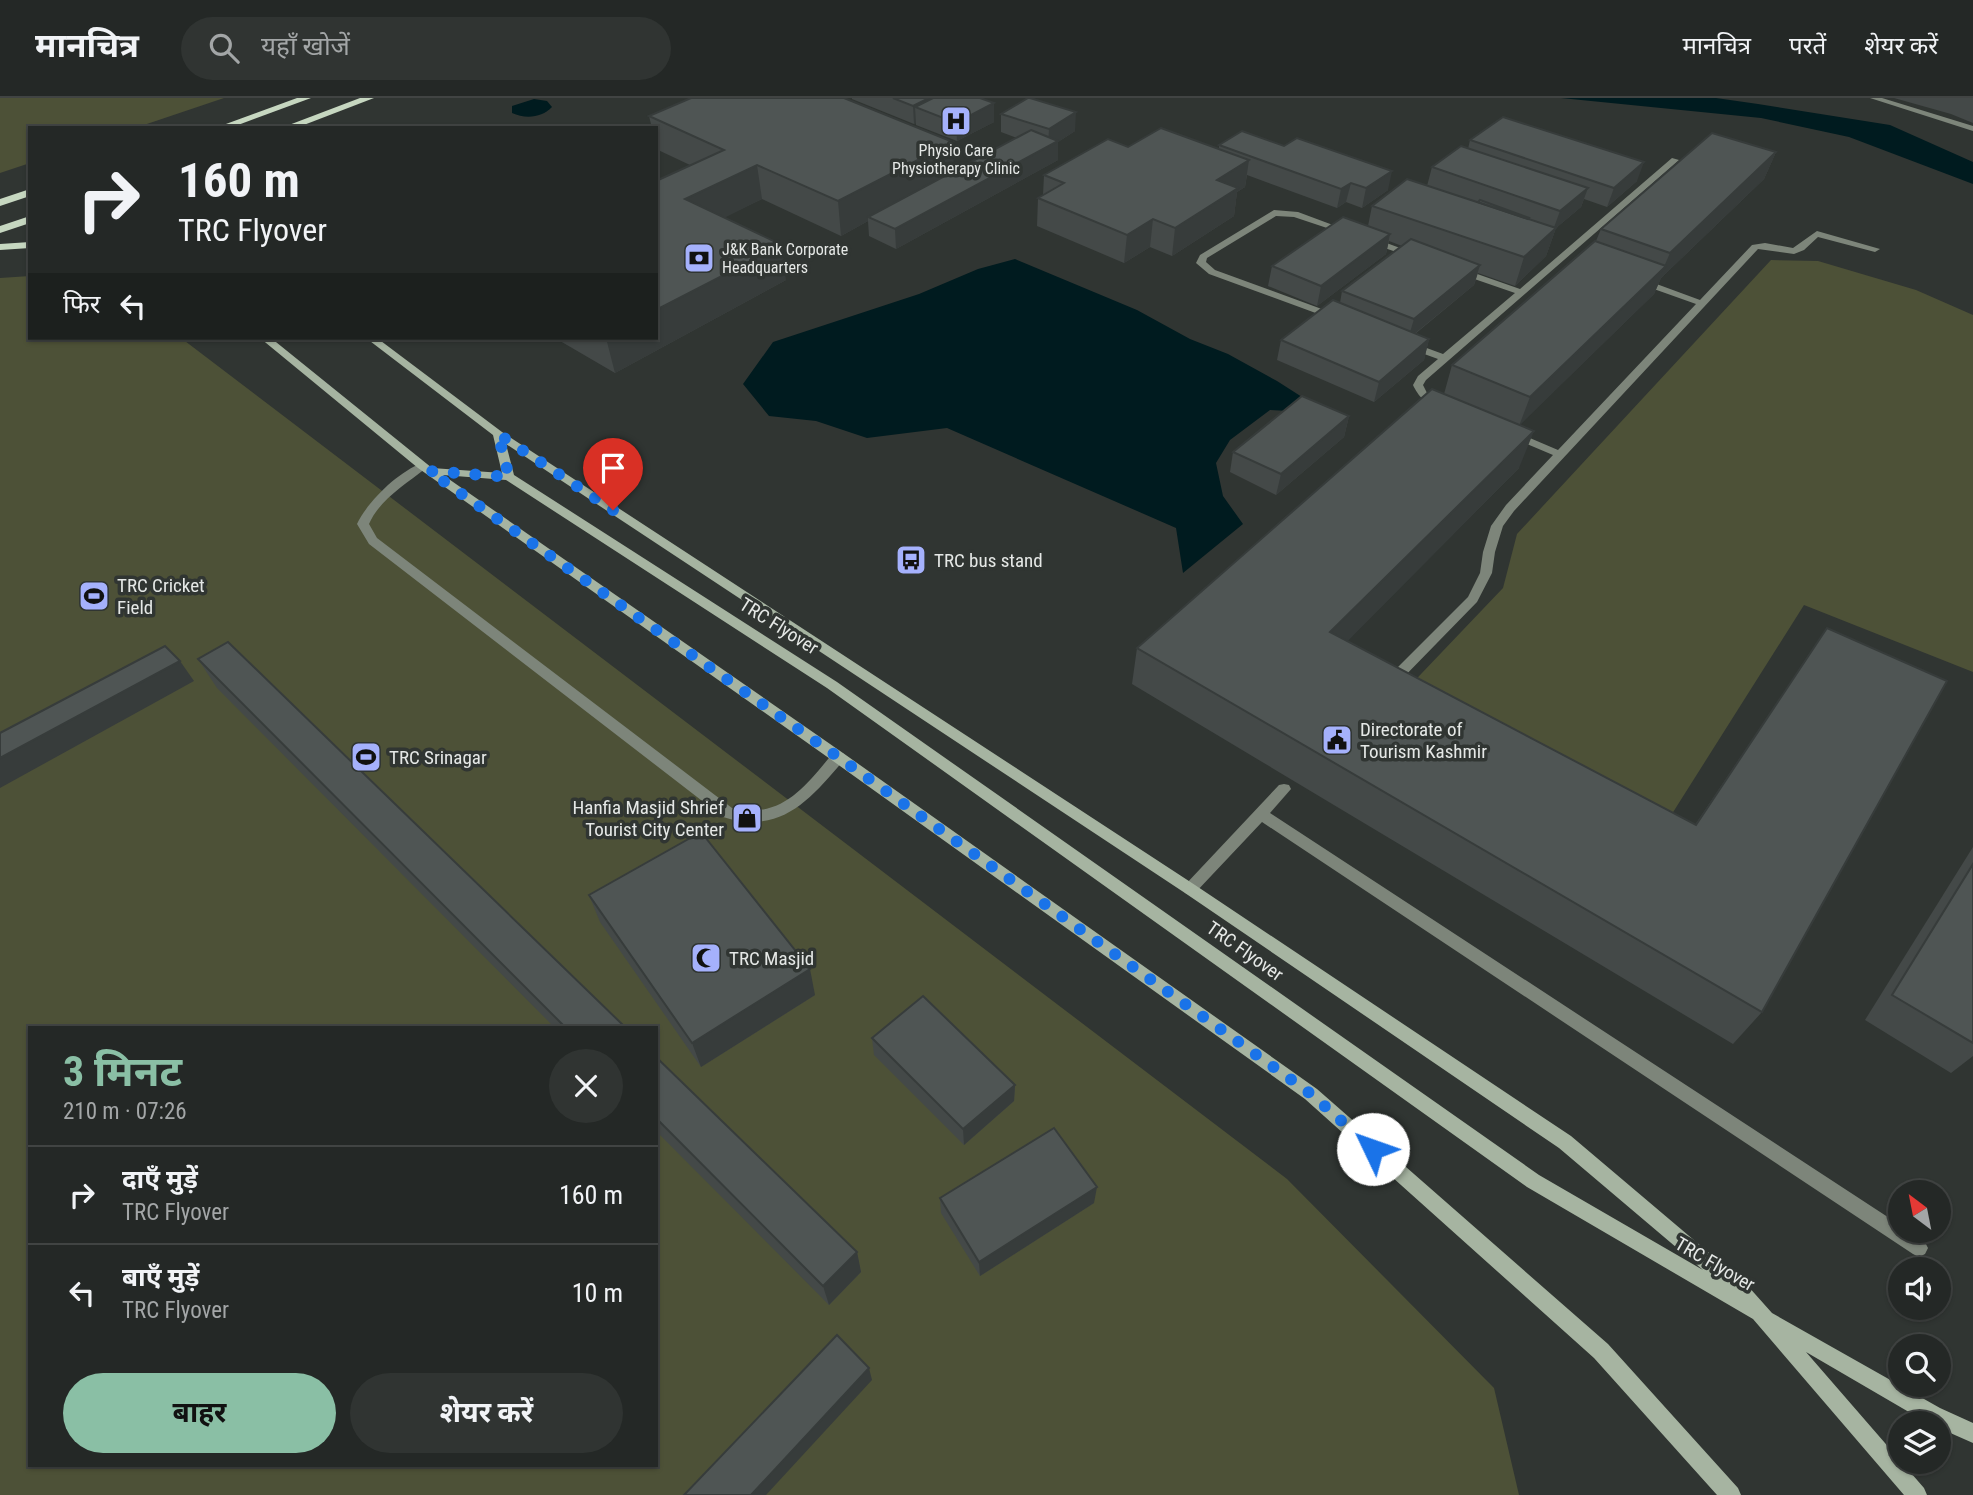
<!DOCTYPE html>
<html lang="hi">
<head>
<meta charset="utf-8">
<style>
	body { margin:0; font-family:"Roboto Condensed","Noto Sans Devanagari",sans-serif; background:#303432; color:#f1f3f6; height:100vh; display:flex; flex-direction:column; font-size:26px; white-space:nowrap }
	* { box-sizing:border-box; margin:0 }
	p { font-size:23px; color:#a3a6a7 }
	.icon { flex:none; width:38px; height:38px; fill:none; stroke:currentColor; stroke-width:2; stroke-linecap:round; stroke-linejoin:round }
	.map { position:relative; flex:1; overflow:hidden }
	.drawer { position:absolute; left:28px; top:928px; width:630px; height:441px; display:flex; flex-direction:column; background:#242826; border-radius:0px; box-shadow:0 2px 5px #0004,0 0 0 2px #414443 }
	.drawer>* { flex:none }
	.guide { position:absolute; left:28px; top:28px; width:630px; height:214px; border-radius:0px; box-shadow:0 2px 5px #0004,0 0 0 2px #414443; background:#242826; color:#f1f3f6; overflow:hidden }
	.needle { width:46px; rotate:328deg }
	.buttons { position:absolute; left:1888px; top:1082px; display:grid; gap:14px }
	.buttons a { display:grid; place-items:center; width:63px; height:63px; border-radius:50%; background:#242826; box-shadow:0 2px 5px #0004,0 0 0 2px #414443; font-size:35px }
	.pin { position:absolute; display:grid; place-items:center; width:60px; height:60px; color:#fff; margin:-72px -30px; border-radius:50% 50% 50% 0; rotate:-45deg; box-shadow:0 0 7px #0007 }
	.pin .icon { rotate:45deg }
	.me { position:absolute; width:77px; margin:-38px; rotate:312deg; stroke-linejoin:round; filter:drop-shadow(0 0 5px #0008) }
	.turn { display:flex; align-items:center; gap:24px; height:147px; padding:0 35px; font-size:32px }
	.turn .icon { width:91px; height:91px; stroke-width:2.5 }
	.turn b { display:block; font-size:49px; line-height:60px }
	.then { display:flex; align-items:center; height:66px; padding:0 35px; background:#0003; gap:14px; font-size:26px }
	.round { display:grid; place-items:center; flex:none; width:74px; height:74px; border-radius:37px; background:#303432 }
	.overview { display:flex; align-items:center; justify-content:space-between; height:119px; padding:0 35px }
	h1 { font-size:42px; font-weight:700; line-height:52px; color:#8abfa5 }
	.cta { display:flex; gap:14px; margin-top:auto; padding:14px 35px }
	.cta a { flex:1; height:80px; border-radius:42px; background:#8abfa5; color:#111; font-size:28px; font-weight:700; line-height:80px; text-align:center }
	.cta a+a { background:#303432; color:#f1f3f6 }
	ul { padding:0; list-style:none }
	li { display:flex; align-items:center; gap:21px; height:98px; padding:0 35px; border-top:2px solid #414443 }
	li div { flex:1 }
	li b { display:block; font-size:26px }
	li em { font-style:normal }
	header { display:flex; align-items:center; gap:42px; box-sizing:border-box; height:98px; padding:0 35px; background:#242826; border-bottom:2px solid #414443 }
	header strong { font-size:33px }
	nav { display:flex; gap:38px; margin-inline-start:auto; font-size:24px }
	.search { width:490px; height:63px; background:#303432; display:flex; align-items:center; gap:18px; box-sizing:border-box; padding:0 24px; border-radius:38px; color:#a3a6a7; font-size:26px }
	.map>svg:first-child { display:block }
	.green { fill:#4d5137; fill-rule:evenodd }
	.water { fill:#001b1f }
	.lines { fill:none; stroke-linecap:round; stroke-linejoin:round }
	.lane { fill:#7d857a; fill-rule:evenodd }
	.secondary { fill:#a6b4a1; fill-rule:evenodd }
	.primary { fill:#c6d7c0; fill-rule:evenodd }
	.wall { fill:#444948 }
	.shaded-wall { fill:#373c3b }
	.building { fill:#4f5554; stroke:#373c3b; stroke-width:2 }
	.route { stroke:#1a73e8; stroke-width:12; stroke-dasharray:0 21.6 }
	.labels { text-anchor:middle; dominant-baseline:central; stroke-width:7; stroke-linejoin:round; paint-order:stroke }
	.far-poi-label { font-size:16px; fill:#e5e8e6; stroke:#303532 }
	.poi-label { font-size:19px; fill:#e5e8e6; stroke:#303532; text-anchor:start }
	.street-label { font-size:19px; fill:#e5e8e6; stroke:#303532 }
</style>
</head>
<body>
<header>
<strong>मानचित्र</strong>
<div class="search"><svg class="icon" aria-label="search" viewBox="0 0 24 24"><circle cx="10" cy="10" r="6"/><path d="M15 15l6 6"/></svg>यहाँ खोजें</div>
<nav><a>मानचित्र</a><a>परतें</a><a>शेयर करें</a></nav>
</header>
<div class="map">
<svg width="1973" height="1397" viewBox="0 0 1973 1397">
	<rect width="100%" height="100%" fill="#303532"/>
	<g class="green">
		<path d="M0,0h224l-89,30h-105v35l-30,10z"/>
		<path d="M1771,162l47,1 98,29 57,25v357l-169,-67 -146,231 -257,-141 102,-107 14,-54z"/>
		<path d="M30,178v62h151l1106,841 207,209 25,107h-1519v-1217zM30,929h626v438h-626z"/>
	</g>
	<g class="water">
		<path d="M1561,0h155l42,6 132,21 83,37v22l-124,-47 -88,-19z"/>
		<path d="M534,1l13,2 5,6c-10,11 -27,12 -40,6v-7z"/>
		<path d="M1015,161l122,51 53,29 38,15 49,27 50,32 -57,-3 -40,30 -14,23 7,33 20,28 -60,49 -7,-45 -229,-100 -80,10 -51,-17 -47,-5 -26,-32 30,-42 146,-48 59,-25z"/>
	</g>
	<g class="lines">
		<g class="lane">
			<path d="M1870,0h12l91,28v5z"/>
			<path d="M1672,60l7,2 -253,220 -3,5 4,8 15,9v4c-14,2 -24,-10 -29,-21l5,-9 20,-17 -33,-12v-4h8l30,11 72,-61 -58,-20v-4h6l57,20z"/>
			<path d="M1274,112l24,2 51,19 -4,3 -51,-17 -18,-1 -69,42 -1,4 9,8 123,45v4h-6l-123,-45 -13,-11 4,-8z"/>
			<path d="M1817,133l63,18 -5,3 -57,-15 -14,13 -10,4 -36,-5 -244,262 -11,15 -8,26 -3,21 -15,29 -81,83h-10l-1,-3 1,-3 82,-82 12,-24 3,-21 8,-26 15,-21 47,-50 -45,-19v-4h8l42,18 138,-146 -59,-21v-4h6l57,21 52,-55 13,-2 28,5z"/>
			<path d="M1367,140h6l46,17 -8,2 -44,-15z"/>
			<path d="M422,365l6,3 -2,2c-21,17 -46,31 -57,56l8,14 355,270c49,12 73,-21 101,-55h10l2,4 -2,4c-34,40 -63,74 -120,56l-354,-273 -12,-20c11,-23 41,-52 65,-61z"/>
			<path d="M1284,686l5,1 2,4 -21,24 630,412v5c11,0 24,8 28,18l-3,6 -6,3 -6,-3 -651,-432 -67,71 -5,2 -5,-2 -2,-4 2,-4 94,-100z"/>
		</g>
		<path class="secondary" d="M260,240h11l161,130 70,5 -9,-38 -127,-97h11l125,94 693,453 376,251 176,149 25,28 168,95 33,15v20l-34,-15v-5l-13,-1 -120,-70 118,136 3,7h-23l-151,-176 -226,-132 -700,-499 -321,-208 -63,-5 400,278 474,336 291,255 130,144 3,7h-24l-123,-137 -289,-259 -472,-338 -415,-293zM506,346l679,449 374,255 144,122 -164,-95 -702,-493 -323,-207z"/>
		<g class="primary">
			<path d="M297,0h14l-81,30h-15z"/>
			<path d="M360,0h14l-78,30h-15z"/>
			<path d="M30,91v7l-30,10v-7z"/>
			<path d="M30,118v7l-30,10v-7z"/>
			<path d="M30,144v6l-30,2v-6z"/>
		</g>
	</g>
	<g class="wall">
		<path d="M852,0h128l14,5v19l-37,19 -41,-16v-2l-2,1 -62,-25z"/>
		<path d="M1894,0h79v25l-22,-9z"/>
		<path d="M1001,16l74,17 -17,11v18l-162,89 -27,-13 -1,-15 -27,15 -79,-37 -38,18 62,63 -171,93 -60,-35h101l34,-173 -34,-16v-21h-4l-3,-12 305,55 63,-33 -16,-6z"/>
		<path d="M1470,42l167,41 -30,26 -23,-8 -3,8 -25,21 -10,28 -31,30 -37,-13 -4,12 -59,49 14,5 -5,21 -50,42 -97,-42 4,-20 59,-37 2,-12 60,-45 -13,-5 -3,13 -69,52 -49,-20 4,-20 96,-40 4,-20 55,-20 5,-19 36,-18z"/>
		<path d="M1219,47l169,45 -26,18 -16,-6 -9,6 -90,-33 -2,12 -8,5 -3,24 -62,40 -22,-9 -26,16 -87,-37 1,-28 5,-3 1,-20 84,-28 91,2z"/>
		<path d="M1776,54l-12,27 -103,99 -7,16 -135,131v43l-172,173 348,184 132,-197 -65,384 -29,32 -601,-360 5,-36 307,-254 8,-29 144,-124 5,-12z"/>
		<path d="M1349,318l-5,21 -68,58 -46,-23 3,-20z"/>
		<path d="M198,561l427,368h-71l-337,-339z"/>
		<path d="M1973,749v209l-22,17 -86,-53z"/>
		<path d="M589,797l226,100 -114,72 -101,-145z"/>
		<path d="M872,940l143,47 -1,16 -50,44 -90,-90z"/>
		<path d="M656,959l201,195 4,20 -32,33 -173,-174z"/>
		<path d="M940,1100l154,5 -114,73 -39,-63z"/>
	</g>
	<g class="shaded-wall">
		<path d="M929,0h7l-21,9 1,16 -2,1 -1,-18z"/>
		<path d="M994,5v19l-37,19 -1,-18z"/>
		<path d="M1076,14l-1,19 -17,11v18l-162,89 -1,-20 153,-83 1,-17z"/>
		<path d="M953,44l1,34 -86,41v4l-27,15 -3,-35z"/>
		<path d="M1776,54l-12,27 -103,99 -7,16 -135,132 11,-29 133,-128 7,-16z"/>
		<path d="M1249,62l-4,27 -8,5 -3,24 -62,40 3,-28 42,-48z"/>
		<path d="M1644,64l-7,19 -30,26 7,-19z"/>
		<path d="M757,67l5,34 -70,35 -7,-35z"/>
		<path d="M1392,73l-4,19 -26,18 4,-20z"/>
		<path d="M1351,85l-5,19 -9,6 4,-19z"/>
		<path d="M1588,90l-7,19 -25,21 -10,28 -31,30 9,-29 29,-27 7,-19z"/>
		<path d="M1153,121l-3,28 -26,16 3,-28z"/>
		<path d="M1390,136l-4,20 -69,52 4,-20z"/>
		<path d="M782,147l4,35 -171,93 -9,-35h50v-28z"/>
		<path d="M1480,167l-6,20 -66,54 6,-20z"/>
		<path d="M1429,241l-5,21 -50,42 5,-20z"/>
		<path d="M1349,318l-5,21 -68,58 5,-21z"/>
		<path d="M1534,333l-15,37 -199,201 10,-37z"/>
		<path d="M180,563l14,20 -194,107v-30z"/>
		<path d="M810,871l5,26 -114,72 -9,-24z"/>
		<path d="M1015,987l-1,16 -50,44 -1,-16z"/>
		<path d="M1097,1089l-3,16 -114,73 -1,-14z"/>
		<path d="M857,1154l4,20 -32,33 -6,-19z"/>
		<path d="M869,1270l3,12 -106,115h-15z"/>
	</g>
	<g class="building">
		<path d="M691,0h153l109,44 -115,59 -81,-36 -72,34 97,46 -126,65v-129l68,-31 -75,-34z"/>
		<path d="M893,0h36l-16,8z"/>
		<path d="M933,0h47l14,5 -38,20 -41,-16z"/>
		<path d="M1028,0h2l46,14 -27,17 -48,-15z"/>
		<path d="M1503,19l141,45 -30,26 -144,-48z"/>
		<path d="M1161,30l88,32 -32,20 21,8 -63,40 -22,-9 -26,16 -89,-37 26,-15 -20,-8 64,-36 20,8z"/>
		<path d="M1031,32l27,11 -163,88 -27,-12z"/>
		<path d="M1242,33l42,15 13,-8 95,33 -26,17 -15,-5 -10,6 -122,-44z"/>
		<path d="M1712,35l64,19 -106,101 -69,-24z"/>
		<path d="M1461,48l127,42 -28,23 -128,-44z"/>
		<path d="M1407,81l149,49 -32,29 -152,-51z"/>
		<path d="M1480,102l49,18 -1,1 -50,-17z"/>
		<path d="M1343,119l47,17 -69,52 -49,-20z"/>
		<path d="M1411,141l69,26 -66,54 -72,-28z"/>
		<path d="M1595,143l71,25 -136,131 -78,-32z"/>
		<path d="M1333,202l96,39 -50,43 -98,-42z"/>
		<path d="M1432,291l102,42 -204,201 366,193 131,-197 120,53 -185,331 -625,-364z"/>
		<path d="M1302,298l47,20 -68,58 -48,-22z"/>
		<path d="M228,544l397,385h-60l-367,-368z"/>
		<path d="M165,548l15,15 -180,97v-25z"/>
		<path d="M701,734l109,137 -118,74 -103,-148z"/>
		<path d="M1973,766v179l-81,-48z"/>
		<path d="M923,898l92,89 -52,44 -91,-91z"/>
		<path d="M656,959l201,195 -34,34 -167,-168z"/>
		<path d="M1054,1030l43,59 -118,75 -39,-64z"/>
		<path d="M837,1237l32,33 -118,127h-67z"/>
	</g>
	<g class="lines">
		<path class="route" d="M613,412l-115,-76 11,43 -80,-6 409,286 451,321 22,16 62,55"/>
	</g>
	<defs>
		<g id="hospital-square" transform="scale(1.575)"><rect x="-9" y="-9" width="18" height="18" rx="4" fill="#a5b1fc" stroke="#303532"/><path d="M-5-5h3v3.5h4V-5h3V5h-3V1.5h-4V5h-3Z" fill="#111"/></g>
		<g id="bank-square" transform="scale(1.575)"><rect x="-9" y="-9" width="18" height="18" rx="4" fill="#a5b1fc" stroke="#303532"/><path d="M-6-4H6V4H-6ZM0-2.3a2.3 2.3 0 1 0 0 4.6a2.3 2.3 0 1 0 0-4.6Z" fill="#111"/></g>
		<g id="bus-square" transform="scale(1.575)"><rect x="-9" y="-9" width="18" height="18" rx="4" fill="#a5b1fc" stroke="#303532"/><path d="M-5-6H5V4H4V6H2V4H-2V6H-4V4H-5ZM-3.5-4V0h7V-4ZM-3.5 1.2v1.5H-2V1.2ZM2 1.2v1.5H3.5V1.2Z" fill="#111"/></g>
		<g id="stadium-square" transform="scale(1.575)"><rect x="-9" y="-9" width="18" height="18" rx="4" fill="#a5b1fc" stroke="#303532"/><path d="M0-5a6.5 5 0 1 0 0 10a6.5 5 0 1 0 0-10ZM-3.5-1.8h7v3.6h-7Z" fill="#111"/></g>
		<g id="civic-square" transform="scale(1.575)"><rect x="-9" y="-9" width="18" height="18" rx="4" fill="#a5b1fc" stroke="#303532"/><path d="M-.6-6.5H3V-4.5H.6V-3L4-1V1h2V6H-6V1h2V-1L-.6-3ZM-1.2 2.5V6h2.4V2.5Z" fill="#111"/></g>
		<g id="shop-square" transform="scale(1.575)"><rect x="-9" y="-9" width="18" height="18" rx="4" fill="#a5b1fc" stroke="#303532"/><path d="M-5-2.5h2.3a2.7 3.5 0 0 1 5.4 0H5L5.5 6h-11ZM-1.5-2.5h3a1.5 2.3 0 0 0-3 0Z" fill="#111"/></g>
		<g id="mosque-square" transform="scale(1.575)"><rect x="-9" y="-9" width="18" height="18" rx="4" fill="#a5b1fc" stroke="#303532"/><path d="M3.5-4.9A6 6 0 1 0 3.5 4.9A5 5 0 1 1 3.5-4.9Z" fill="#111"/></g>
	</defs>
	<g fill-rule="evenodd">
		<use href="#hospital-square" x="956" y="23"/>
		<use href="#bank-square" x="699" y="160"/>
		<use href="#bus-square" x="911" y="462"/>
		<use href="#stadium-square" x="94" y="498"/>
		<use href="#civic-square" x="1337" y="642"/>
		<use href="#stadium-square" x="366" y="659"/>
		<use href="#shop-square" x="747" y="720"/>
		<use href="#mosque-square" x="706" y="860"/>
	</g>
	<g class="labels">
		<g class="far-poi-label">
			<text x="956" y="52">Physio Care<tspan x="956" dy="18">Physiotherapy Clinic</tspan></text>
			<text x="722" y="151" text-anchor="start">J&amp;K Bank Corporate<tspan x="722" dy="18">Headquarters</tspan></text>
		</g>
		<g class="poi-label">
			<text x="934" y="462">TRC bus stand</text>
			<text x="117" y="487">TRC Cricket<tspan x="117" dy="22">Field</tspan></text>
			<text x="1360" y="631">Directorate of<tspan x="1360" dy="22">Tourism Kashmir</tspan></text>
			<text x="389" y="659">TRC Srinagar</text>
			<text x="724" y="709" text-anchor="end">Hanfia Masjid Shrief<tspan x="724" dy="22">Tourist City Center</tspan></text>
			<text x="729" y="860">TRC Masjid</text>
		</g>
		<g class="street-label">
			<text transform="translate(779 528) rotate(32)">TRC Flyover</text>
			<text transform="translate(1245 853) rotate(35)">TRC Flyover</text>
			<text transform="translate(1715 1166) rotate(30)">TRC Flyover</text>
		</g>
	</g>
</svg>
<div class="buttons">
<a><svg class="needle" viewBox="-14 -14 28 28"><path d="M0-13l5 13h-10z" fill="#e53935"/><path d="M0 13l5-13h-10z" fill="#a3a6a7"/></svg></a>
<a><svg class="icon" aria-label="sound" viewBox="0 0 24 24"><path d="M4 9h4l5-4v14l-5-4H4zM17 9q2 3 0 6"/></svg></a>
<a><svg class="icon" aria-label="search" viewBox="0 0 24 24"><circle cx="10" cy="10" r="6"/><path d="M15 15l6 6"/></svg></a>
<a><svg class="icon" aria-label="layers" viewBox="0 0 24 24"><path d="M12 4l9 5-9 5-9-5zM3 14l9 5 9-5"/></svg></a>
</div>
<div class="pin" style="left:613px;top:412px;background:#d93025"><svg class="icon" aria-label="arrive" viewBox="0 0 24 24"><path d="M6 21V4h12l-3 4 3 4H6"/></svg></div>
<svg class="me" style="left:1373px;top:1051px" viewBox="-20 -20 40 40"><circle r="19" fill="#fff"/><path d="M0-13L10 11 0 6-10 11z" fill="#1a73e8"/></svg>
<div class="guide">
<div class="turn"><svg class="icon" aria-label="right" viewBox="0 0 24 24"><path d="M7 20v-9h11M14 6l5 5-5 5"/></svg><div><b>160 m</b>TRC Flyover</div></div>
<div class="then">फिर<svg class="icon" aria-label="left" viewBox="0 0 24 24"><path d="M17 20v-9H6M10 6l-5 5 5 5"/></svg></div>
</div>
<section class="drawer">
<div class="overview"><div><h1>3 मिनट</h1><p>210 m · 07:26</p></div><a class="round"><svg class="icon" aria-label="close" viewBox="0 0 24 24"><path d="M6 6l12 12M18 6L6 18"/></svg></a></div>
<ul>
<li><svg class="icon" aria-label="right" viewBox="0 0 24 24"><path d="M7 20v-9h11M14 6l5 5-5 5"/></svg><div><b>दाएँ मुड़ें</b><p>TRC Flyover</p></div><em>160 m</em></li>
<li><svg class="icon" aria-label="left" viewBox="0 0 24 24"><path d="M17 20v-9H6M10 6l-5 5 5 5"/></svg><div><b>बाएँ मुड़ें</b><p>TRC Flyover</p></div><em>10 m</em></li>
</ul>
<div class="cta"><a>बाहर</a><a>शेयर करें</a></div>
</section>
</div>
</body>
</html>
